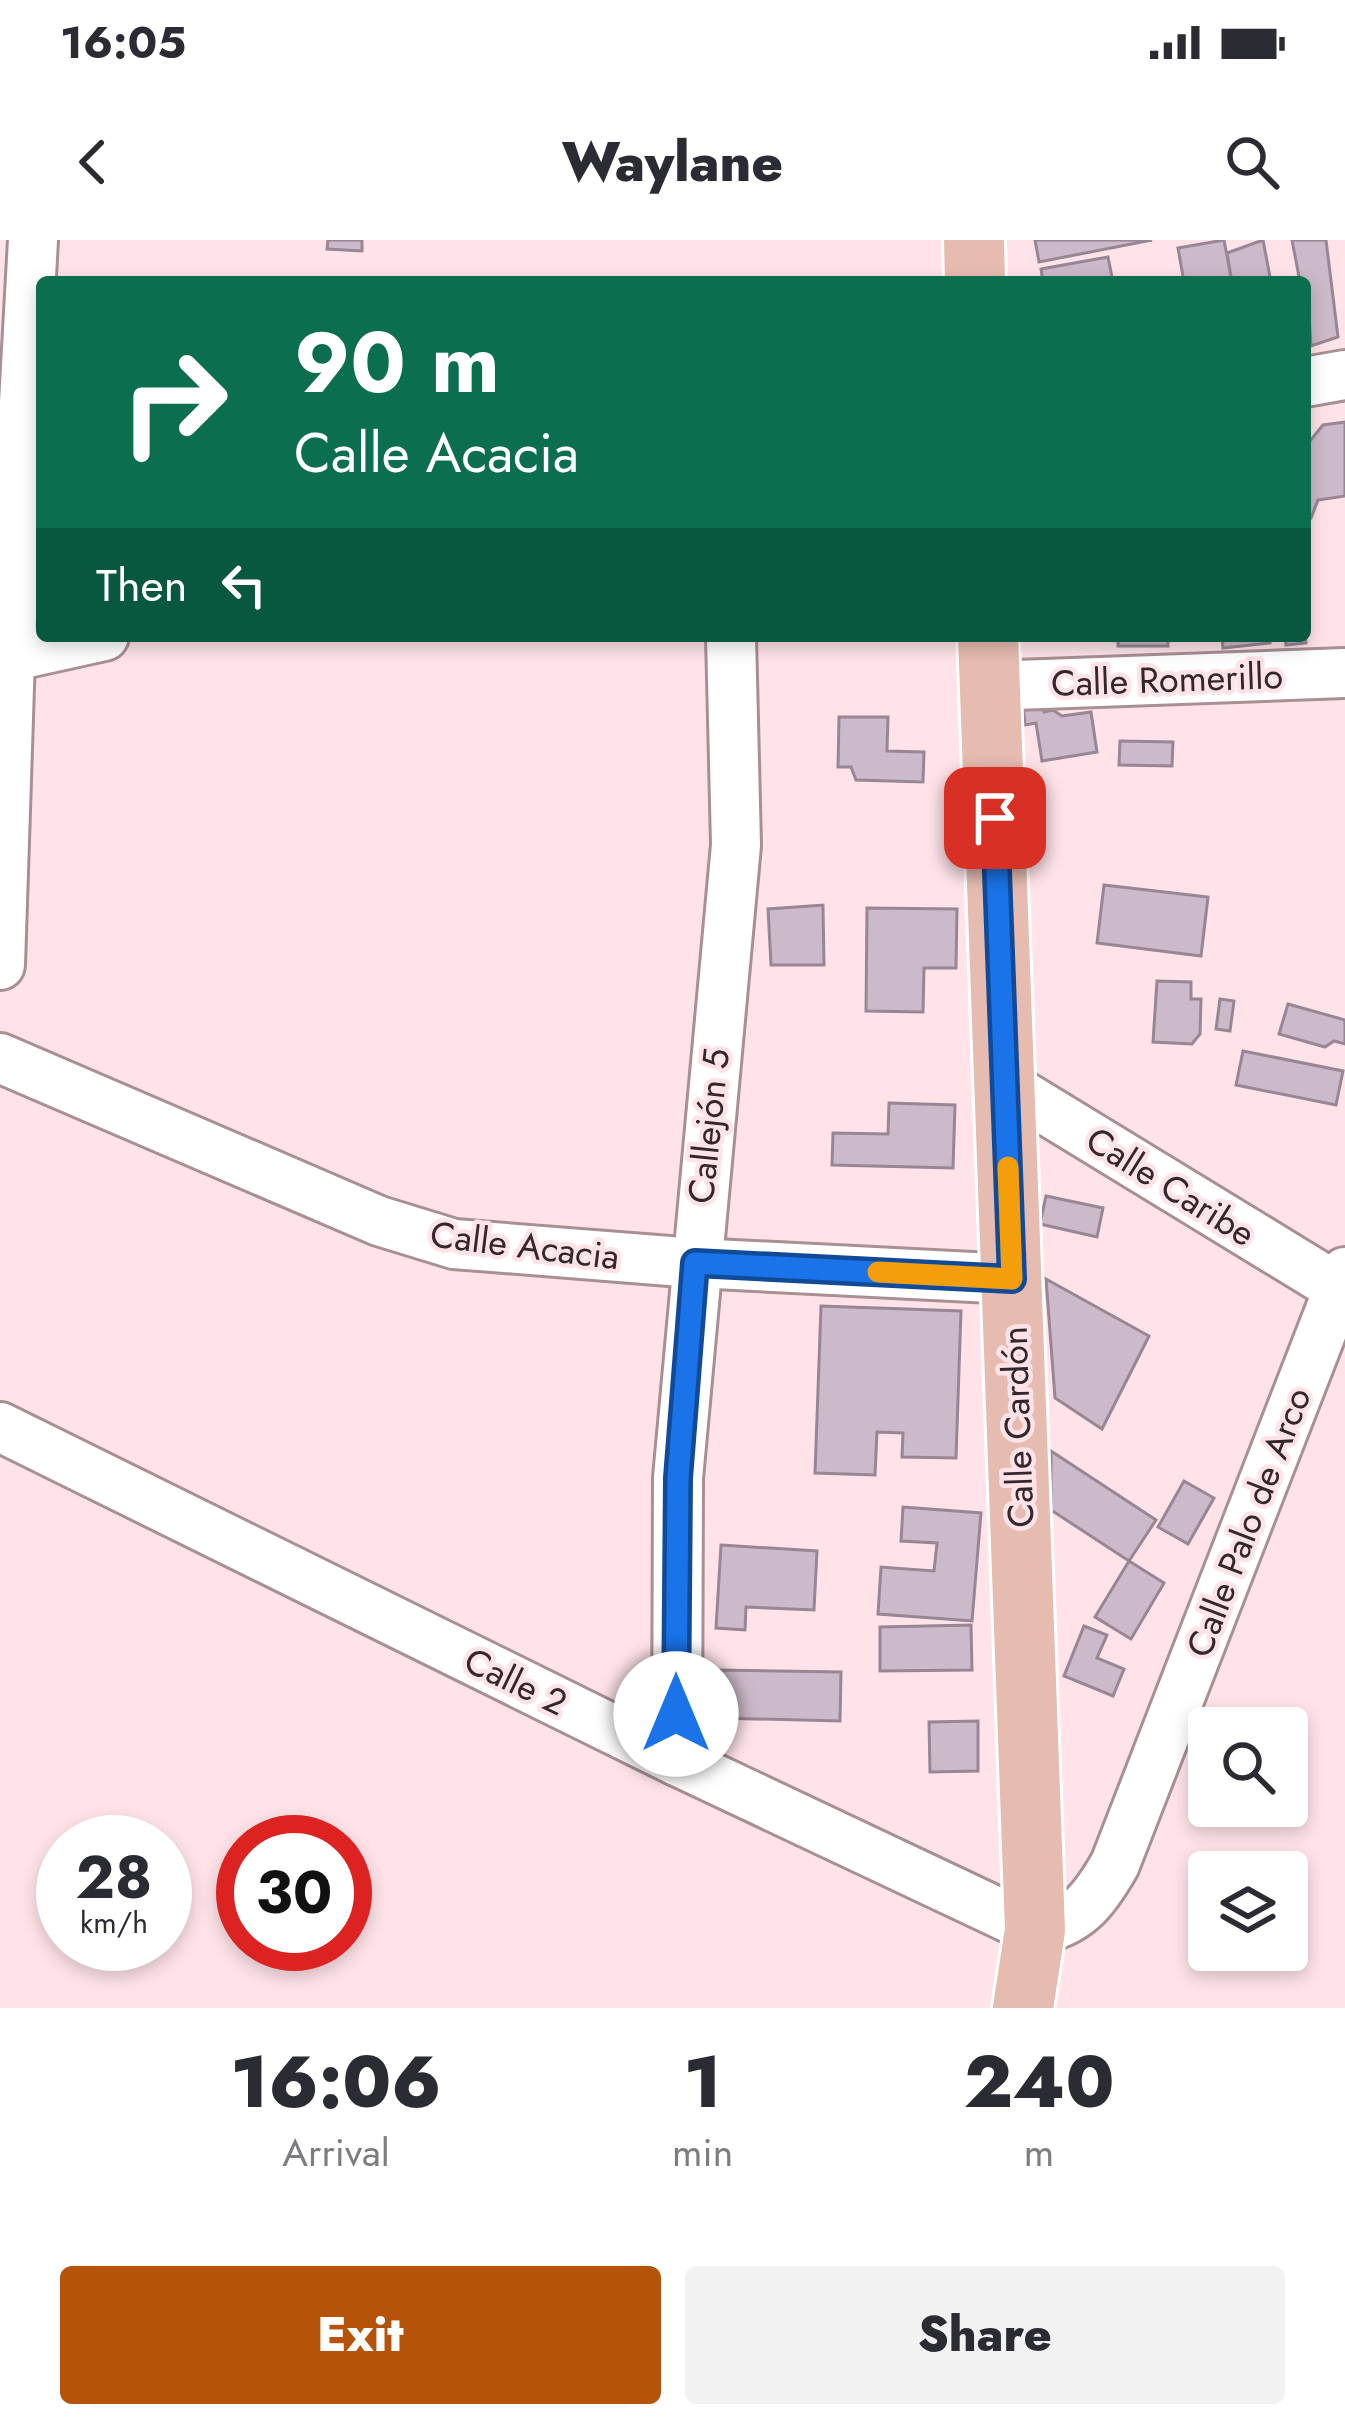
<!DOCTYPE html>
<html lang="en">
<head>
<meta charset="utf-8">
<style>
	body { margin:0; font-family:Jost,sans-serif; background:#f2f2f3; color:#2b2b33; height:100vh; display:flex; flex-direction:column; font-size:45px; white-space:nowrap }
	* { box-sizing:border-box; margin:0 }
	p { font-size:39px; color:#7c7c81 }
	.icon { flex:none; width:66px; height:66px; fill:none; stroke:currentColor; stroke-width:2; stroke-linecap:round; stroke-linejoin:round }
	.map { position:relative; height:1768px; overflow:hidden }
	.details { display:flex; flex-direction:column; background:#fff; flex:1 }
	.details>* { flex:none }
	.guide { position:absolute; left:36px; top:36px; width:1275px; height:366px; border-radius:12px; box-shadow:0 6px 18px #0003; background:#0b6e4f; color:#fff; overflow:hidden }
	.buttons { position:absolute; left:1188px; top:1467px; display:grid; gap:24px }
	.buttons a { display:grid; place-items:center; width:120px; height:120px; border-radius:12px; background:#fff; box-shadow:0 6px 18px #0003; font-size:60px }
	.speed { position:absolute; left:36px; top:1575px; display:flex; gap:24px; font-size:60px; font-weight:700; text-align:center }
	.speed>* { display:grid; place-content:center; width:156px; height:156px; border-radius:50%; background:#fff; box-shadow:0 6px 18px #0003; line-height:1 }
	.speed small { font-size:30px; font-weight:400 }
	.speed .limit { border:18px solid #d22; background:#fff; color:#111 }
	.pin { position:absolute; display:grid; place-items:center; width:102px; height:102px; color:#fff; margin:-51px; border-radius:24px; box-shadow:0 6px 18px #0006 }
	.me { position:absolute; width:132px; margin:-66px; rotate:0deg; stroke-linejoin:round; filter:drop-shadow(0 0 9px #0008) }
	.turn { display:flex; align-items:center; gap:42px; height:252px; padding:0 60px; font-size:54px }
	.turn .icon { width:156px; height:156px; stroke-width:2.5 }
	.turn b { display:block; font-size:84px; line-height:102px }
	.then { display:flex; align-items:center; height:114px; padding:0 60px; background:#0003; gap:24px; font-size:45px }
	.eta { display:flex; justify-content:space-evenly; align-items:center; height:204px; text-align:center }
	.eta b { font-size:72px; font-weight:800; line-height:84px }
	.action { display:flex; gap:24px; margin-top:auto; padding:24px 60px }
	.action a { flex:1; height:138px; border-radius:12px; background:#b45309; color:#fff; font-size:48px; font-weight:800; line-height:138px; text-align:center }
	.action a+a { background:#f2f2f3; color:#2b2b33 }
	.status { display:flex; justify-content:space-between; align-items:center; height:84px; padding:0 60px; background:#fff; direction:ltr }
	.status svg { height:33px; fill:currentColor }
	header { display:flex; justify-content:space-between; align-items:center; height:156px; padding:0 60px; background:#fff; font-size:54px; font-weight:800 }
	.map>svg:first-child { display:block }
	.building { fill:#ccb9c9; stroke:#988695; stroke-width:3 }
	.lines { fill:none; stroke-linecap:round; stroke-linejoin:round }
	.minor-casing { stroke:#a88f94; stroke-width:54 }
	.major-casing { stroke:#fff; stroke-width:66 }
	.minor { stroke:#fff; stroke-width:48 }
	.major { stroke:#e6bcb0; stroke-width:60 }
	.route-casing { stroke:#114b97; stroke-width:30 }
	.route { stroke:#1a73e8; stroke-width:21 }
	.slow { stroke:#f59e0b; stroke-width:21 }
	.labels { text-anchor:middle; dominant-baseline:central; stroke-width:9; stroke-linejoin:round; paint-order:stroke }
	.street-label { font-size:36px; fill:#32272a; stroke:#ffe3e9 }
</style>
</head>
<body>
<div class="status"><b>16:05</b><svg viewBox="0 0 49 12"><path d="M0 12V9h3v3zM5 12V6h3v6zM10 12V3h3v9zM15 12V0h3v12zM26 1h20v11H26zM47 4h2v5h-2z"/></svg></div>
<header><svg class="icon" aria-label="back" viewBox="0 0 24 24"><path d="M15 5l-7 7 7 7"/></svg>Waylane<svg class="icon" aria-label="search" viewBox="0 0 24 24"><circle cx="10" cy="10" r="6"/><path d="M15 15l6 6"/></svg></header>
<div class="map">
<svg width="1345" height="1768" viewBox="0 0 1345 1768">
	<rect width="100%" height="100%" fill="#ffe3e9"/>
	<g class="building">
		<path d="M328,0h34v11l-35,-2z"/>
		<path d="M1035,0h117l-113,22z"/>
		<path d="M1224,0l8,42h-48l-6,-34z"/>
		<path d="M1263,0l8,42h-39l-5,-29z"/>
		<path d="M1292,0h34l12,97 -27,9 -2,-30h-4v-34h-5z"/>
		<path d="M1108,17l5,25h-70l-2,-13z"/>
		<path d="M1345,182v74l-27,4 -7,18h-6v-71l18,-22z"/>
		<path d="M1305,388l1,15 -20,2 -1,-9h20z"/>
		<rect x="1118" y="396" width="50" height="10"/>
		<path d="M1222,396h48v7l-47,5z"/>
		<path d="M1040,463l4,9 9,-2 9,6 29,-4 6,40 -55,9 -6,-38 -11,2 -2,-20z"/>
		<path d="M839,477h49l-1,34 37,1 -1,30 -67,-2 -5,-13h-13z"/>
		<path d="M1120,501l53,1 -1,24 -53,-1z"/>
		<path d="M1104,645l104,12 -7,59 -104,-13z"/>
		<path d="M823,665l1,60h-53l-3,-56z"/>
		<path d="M867,668l90,1 -1,59h-32l-1,44 -57,-1z"/>
		<path d="M1157,741l34,1v17h10l-1,35 -8,10 -39,-2z"/>
		<path d="M1220,759l14,2 -4,30 -14,-2z"/>
		<path d="M1288,764l57,16v24l-11,-3 -9,6 -46,-13z"/>
		<path d="M1243,811l100,20 -7,34 -100,-20z"/>
		<path d="M889,863l66,2 -2,63 -121,-3 1,-32 55,1z"/>
		<path d="M1046,956l57,12 -6,29 -57,-13z"/>
		<path d="M1046,1039l103,57 -47,93 -47,-31z"/>
		<path d="M821,1066l140,5 -5,147 -54,-1 1,-24 -26,-1 -2,43 -60,-2z"/>
		<path d="M1051,1211l105,69 -27,41 -78,-51z"/>
		<path d="M1184,1241l30,17 -26,46 -30,-17z"/>
		<path d="M903,1267l78,6 -9,108 -94,-7 3,-47 53,4 3,-28 -36,-2z"/>
		<path d="M721,1305l96,6 -3,59 -68,-3 -1,23 -29,-2z"/>
		<path d="M1129,1321l35,22 -33,56 -36,-22z"/>
		<path d="M971,1385l1,45 -92,1v-44z"/>
		<path d="M1084,1386l23,9 -10,23 27,11 -11,27 -49,-20z"/>
		<path d="M719,1430l122,2 -1,49 -122,-3z"/>
		<path d="M978,1481v50l-48,1 -1,-50z"/>
	</g>
	<g class="lines">
		<g class="minor-casing">
			<g id="minor">
				<path d="M1305,142l40,-7"/>
				<path d="M0,419l104,-23"/>
				<path d="M990,446l355,-13"/>
				<path d="M0,725l10,-309 23,-416"/>
				<path d="M0,818l379,163 75,23 241,19 317,16"/>
				<path d="M1004,844l334,204"/>
				<path d="M0,1187l677,334 358,169c43,-7 60,-31 80,-66l230,-592"/>
				<path d="M677,1521l1,-283 58,-633 -5,-209"/>
			</g>
		</g>
		<g class="major-casing">
			<g id="major">
				<path d="M974,0l1,42"/>
				<path d="M988,396l47,1294 -12,78"/>
			</g>
		</g>
		<use href="#minor" class="minor"/>
		<use href="#major" class="major"/>
	</g>
	<g class="lines">
		<g class="route-casing">
			<path id="route" d="M676,1474l2,-236 17,-215 317,16 -17,-461"/>
		</g>
		<use href="#route" class="route"/>
		<path class="slow" d="M878,1032l134,7 -4,-112"/>
	</g>
	<g class="labels">
		<g class="street-label">
			<text transform="translate(1167 439) rotate(-2)">Calle Romerillo</text>
			<text transform="translate(708 886) rotate(-84)">Callejón 5</text>
			<text transform="translate(1171 946) rotate(32)">Calle Caribe</text>
			<text transform="translate(525 1005) rotate(7)">Calle Acacia</text>
			<text transform="translate(1017 1187) rotate(-92)">Calle Cardón</text>
			<text transform="translate(1248 1282) rotate(-69)">Calle Palo de Arco</text>
			<text transform="translate(516 1441) rotate(26)">Calle 2</text>
		</g>
	</g>
</svg>
<div class="buttons">
<a><svg class="icon" aria-label="search" viewBox="0 0 24 24"><circle cx="10" cy="10" r="6"/><path d="M15 15l6 6"/></svg></a>
<a><svg class="icon" aria-label="layers" viewBox="0 0 24 24"><path d="M12 4l9 5-9 5-9-5zM3 14l9 5 9-5"/></svg></a>
</div>
<div class="speed"><div>28<small>km/h</small></div><div class="limit">30</div></div>
<div class="pin" style="left:995px;top:578px;background:#d93025"><svg class="icon" aria-label="arrive" viewBox="0 0 24 24"><path d="M6 21V4h12l-3 4 3 4H6"/></svg></div>
<svg class="me" style="left:676px;top:1474px" viewBox="-20 -20 40 40"><circle r="19" fill="#fff"/><path d="M0-13L10 11 0 6-10 11z" fill="#1a73e8"/></svg>
<div class="guide">
<div class="turn"><svg class="icon" aria-label="right" viewBox="0 0 24 24"><path d="M7 20v-9h11M14 6l5 5-5 5"/></svg><div><b>90 m</b>Calle Acacia</div></div>
<div class="then">Then<svg class="icon" aria-label="left" viewBox="0 0 24 24"><path d="M17 20v-9H6M10 6l-5 5 5 5"/></svg></div>
</div>
</div>
<section class="details">
<div class="eta">
<div><b>16:06</b><p>Arrival</p></div>
<div><b>1</b><p>min</p></div>
<div><b>240</b><p>m</p></div>
</div>
<div class="action"><a>Exit</a><a>Share</a></div>
</section>
</body>
</html>
